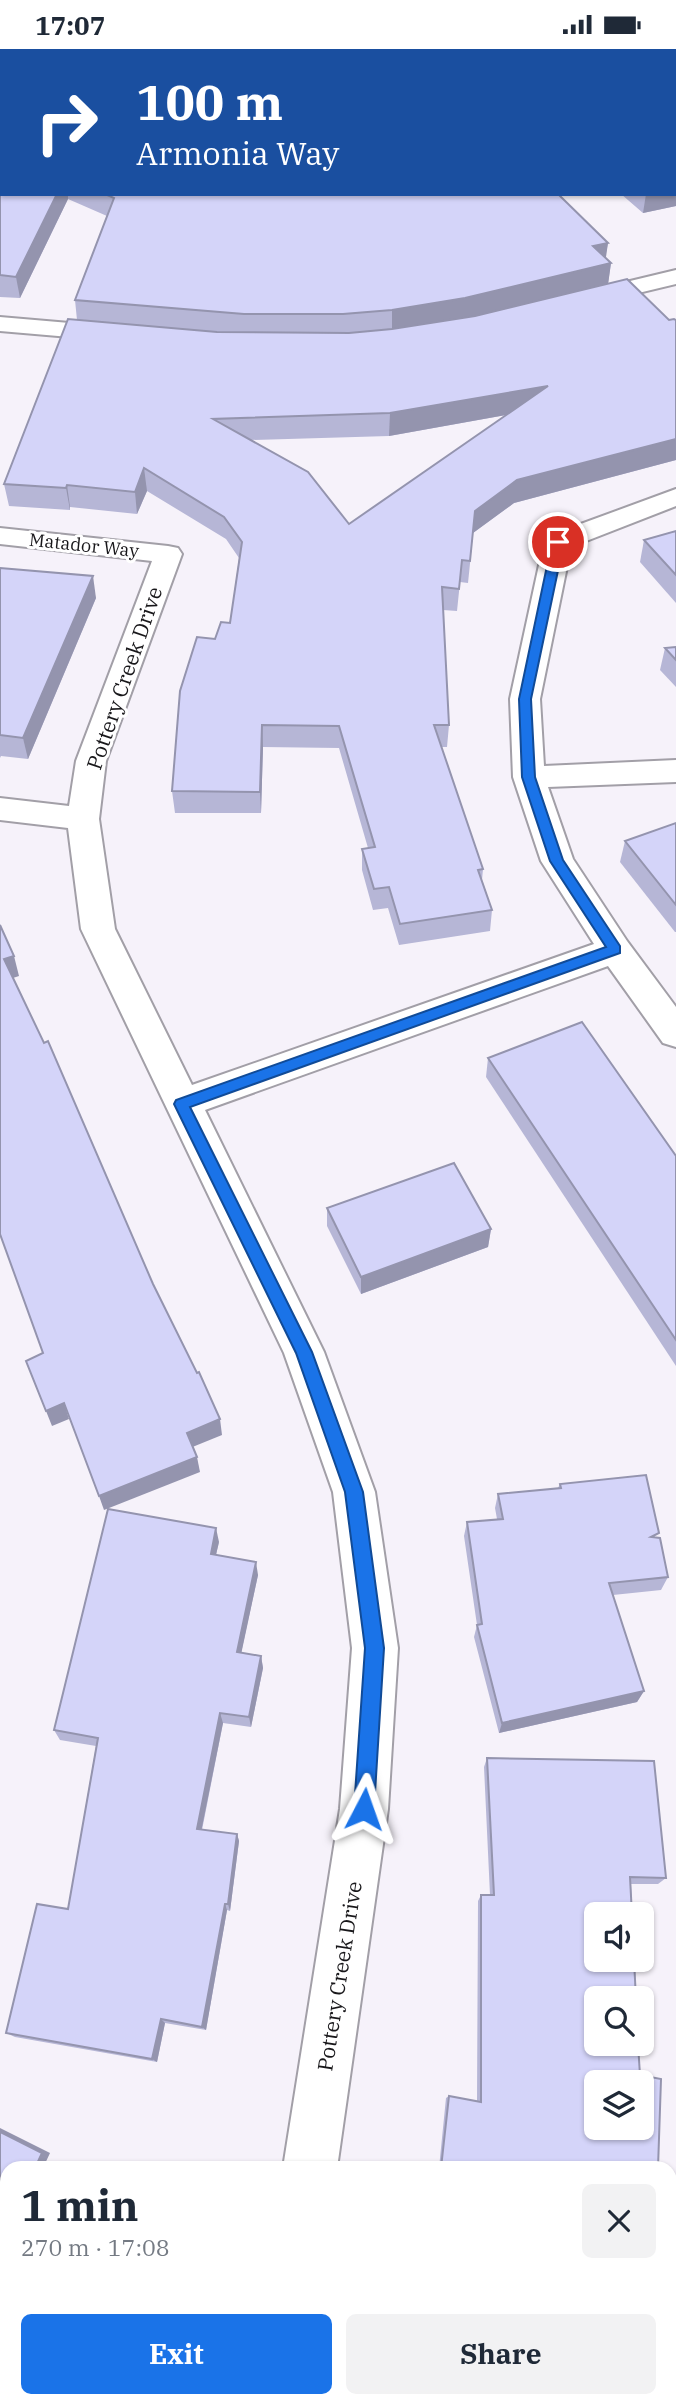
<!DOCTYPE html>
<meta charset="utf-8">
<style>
:root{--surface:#fff;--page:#f2f2f3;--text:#1f2937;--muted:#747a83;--accent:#1a73e8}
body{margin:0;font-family:"IBM Plex Serif",serif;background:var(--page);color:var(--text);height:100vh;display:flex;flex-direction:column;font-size:26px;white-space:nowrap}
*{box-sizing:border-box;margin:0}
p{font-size:23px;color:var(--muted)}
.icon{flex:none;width:38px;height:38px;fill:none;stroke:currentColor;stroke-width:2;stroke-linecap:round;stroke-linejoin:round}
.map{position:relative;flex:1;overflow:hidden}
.drawer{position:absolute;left:0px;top:2112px;width:677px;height:247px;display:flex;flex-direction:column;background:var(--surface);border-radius:21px 21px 0 0;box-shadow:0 2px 5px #0004}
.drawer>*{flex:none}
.banner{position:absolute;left:0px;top:0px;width:677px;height:147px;box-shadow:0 2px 5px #0004;background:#1a4fa0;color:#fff;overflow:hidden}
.buttons{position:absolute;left:584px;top:1853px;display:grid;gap:14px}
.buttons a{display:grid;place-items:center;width:70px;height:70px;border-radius:10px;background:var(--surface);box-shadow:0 2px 5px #0004;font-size:35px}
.pin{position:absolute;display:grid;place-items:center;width:60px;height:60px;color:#fff;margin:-30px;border:4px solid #fff;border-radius:50%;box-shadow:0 2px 7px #0007}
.me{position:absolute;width:77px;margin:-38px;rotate:4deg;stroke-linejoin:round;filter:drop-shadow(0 0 5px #0008)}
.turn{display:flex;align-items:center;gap:24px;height:147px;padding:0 21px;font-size:32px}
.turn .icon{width:91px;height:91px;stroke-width:2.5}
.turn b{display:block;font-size:49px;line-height:60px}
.round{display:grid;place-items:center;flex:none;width:74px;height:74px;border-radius:10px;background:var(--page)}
.overview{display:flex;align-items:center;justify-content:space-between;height:119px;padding:0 21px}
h1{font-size:42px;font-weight:700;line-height:52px}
.cta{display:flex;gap:14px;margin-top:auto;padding:14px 21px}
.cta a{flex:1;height:80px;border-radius:10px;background:var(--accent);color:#fff;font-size:28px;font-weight:700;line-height:80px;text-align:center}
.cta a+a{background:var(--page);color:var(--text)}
.status{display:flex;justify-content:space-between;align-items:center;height:49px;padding:0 35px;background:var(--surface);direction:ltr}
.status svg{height:19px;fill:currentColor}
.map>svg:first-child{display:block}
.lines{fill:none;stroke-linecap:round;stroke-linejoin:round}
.street-casing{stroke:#a29fa7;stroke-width:4}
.street{fill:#fff;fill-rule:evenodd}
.wall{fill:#b6b6d6;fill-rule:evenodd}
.shaded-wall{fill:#9494ae}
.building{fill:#d4d4f9;stroke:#9494ae;stroke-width:2;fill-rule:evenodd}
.route{fill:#1a73e8;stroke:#114b97;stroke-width:2}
.labels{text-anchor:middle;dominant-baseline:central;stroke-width:6;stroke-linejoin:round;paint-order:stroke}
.far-street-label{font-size:18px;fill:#18171a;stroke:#fff}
.street-label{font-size:21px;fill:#18171a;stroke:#fff}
</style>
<div class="status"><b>17:07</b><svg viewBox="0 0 49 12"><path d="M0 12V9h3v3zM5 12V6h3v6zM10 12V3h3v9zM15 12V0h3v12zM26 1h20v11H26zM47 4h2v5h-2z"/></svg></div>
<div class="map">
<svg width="676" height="2358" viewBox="0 0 676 2358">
<rect width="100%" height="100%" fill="#f6f2fa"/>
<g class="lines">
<defs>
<g id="street">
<path d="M272 0H292L271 2Z"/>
<rect x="566" y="0" width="20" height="2"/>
<path d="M676 221V235L584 257 576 255 572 250 576 245Z"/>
<path d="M0 268 116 278 125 280 128 285 125 290 116 292 0 282Z"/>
<path d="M676 440V457L571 498 540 650 544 717 676 711V733L548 738 573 810 627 892 676 958V998L663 994 608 917 205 1061 324 1303 375 1443 398 1599 388 1760 337 2119H283L340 1760 352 1599 333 1443 284 1304 81 880 68 779 0 771V749L69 757 76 712 152 512 0 495V479L168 497 178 499 182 505 106 712 99 770 115 880 192 1036 594 895 541 812 513 728 510 650 544 493 548 487Z"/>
<path d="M231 2352H289L287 2358H229Z"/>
</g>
</defs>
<!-- street casing -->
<use href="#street" class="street-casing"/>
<!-- street -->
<use href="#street" class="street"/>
</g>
<!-- wall -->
<g class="wall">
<path d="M632 0H676V157L643 164 621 145H676V2H634Z"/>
<path d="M0 98 2 145H558L608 194 605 209 611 214 608 234 669 271H676V411L514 454 473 484 468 534 460 533 457 562 443 561 449 676 447 698H441L483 820 482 831 492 861 490 882 399 896 388 859 373 861 362 821V800L368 799 339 699 263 698 261 764H175L172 742 215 590 230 574 239 509 226 490 147 442 137 465 70 458V461L9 457 4 435 77 271 75 251 107 167 68 150 20 249 0 248ZM506 366 349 475 250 391 389 387Z"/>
<path d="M676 482V554L640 513 644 491Z"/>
<path d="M0 519 96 549 28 710 1 707 0 709Z"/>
<path d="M676 598V638L660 621 665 599Z"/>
<path d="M676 774V883H675L620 813 625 792Z"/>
<path d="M488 1009 676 1107V1317L486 1028Z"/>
<path d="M327 1159 491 1180 488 1198 361 1245 327 1177Z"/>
<path d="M560 1435 656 1489 668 1528 661 1541 613 1546 644 1642 637 1653 499 1684 474 1588 477 1576 464 1487 467 1473 497 1470 495 1459 498 1445 558 1439Z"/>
<path d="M219 1493 216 1506 258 1526 241 1604 261 1607 263 1619 251 1678 223 1674 202 1781 237 1785 239 1792 230 1862 227 1861 206 1981 165 1974 157 2013 15 1988 6 1984 68 1860 96 1697 60 1691 54 1681Z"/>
<path d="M487 1709 666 1829 658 1835H631L640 2026 658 2119H439L446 2049 449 2047 477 2052 478 1852 481 1846H490L484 1718Z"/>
<path d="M477 2352H626L606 2358H476Z"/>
</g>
<!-- shaded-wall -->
<g class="shaded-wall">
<path d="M676 136V157L643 164 646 145H676Z"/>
<path d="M57 145H68V150L20 249 16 228Z"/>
<path d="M608 194 605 215 611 214 608 236 463 271 392 282V261L593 197Z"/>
<path d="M548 337 545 359 389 387 390 364Z"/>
<path d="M676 390V411L514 454 473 484 468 534 475 462 517 431Z"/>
<path d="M144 419 147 442 137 465 135 443Z"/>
<path d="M67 436 70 458V461L66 439Z"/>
<path d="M93 527 96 549 28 710 23 689Z"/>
<path d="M262 676 263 698 261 764 260 743Z"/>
<path d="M14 907 19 927 10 930 4 910Z"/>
<path d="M491 1180 488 1198 361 1245V1228Z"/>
<path d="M64 1354 69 1370 52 1377 46 1362Z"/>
<path d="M220 1370 222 1386 190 1399 187 1384Z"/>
<path d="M197 1408 200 1423 104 1461 99 1447Z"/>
<path d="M216 1479 219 1493 213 1518 211 1505Z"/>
<path d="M256 1513 258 1526 239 1615 237 1603Z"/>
<path d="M261 1607 263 1619 251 1678 249 1668Z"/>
<path d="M644 1642 637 1653 499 1684 502 1674Z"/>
<path d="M220 1664 223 1674 200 1788 197 1780Z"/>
<path d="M237 1785 239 1792 230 1862 228 1855Z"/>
<path d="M225 1855 227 1861 206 1981 202 1978Z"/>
<path d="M161 1970 165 1974 157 2013 152 2010Z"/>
<path d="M0 2079 50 2104 43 2119H35L0 2083Z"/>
<path d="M61 2352H65L62 2358H58Z"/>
</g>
<!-- building -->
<g class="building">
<rect x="13" y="0" width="212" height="2"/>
<path d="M329 0H524L525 2H328Z"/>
<path d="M2 94V145H57L16 228 0 226V98H1Z"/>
<path d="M105 145H558L608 194 593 197 611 214 465 249 392 261 343 265H244L75 251 114 149Z"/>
<path d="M627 230 669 271 674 270 676 271V390L517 431 475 462 470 512 462 511 459 540 442 538 449 676H434L483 820 478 821 492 861 400 875 389 838 374 840 362 800 375 798 339 677 262 676 260 743 172 742 180 642 197 588 215 590 221 573 230 574 242 493 224 468 144 419 135 443 67 436 66 439 4 435 68 270 217 283 349 284 392 280 475 267ZM548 337 349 475 308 423 213 370 390 364Z"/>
<path d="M676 482V526L644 491Z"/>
<path d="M0 519 93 527 23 689 0 686Z"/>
<path d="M676 598V611L665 599Z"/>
<path d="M676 774V856L625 792Z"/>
<path d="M0 876 14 907 4 910 44 994 48 992 153 1235 197 1324 199 1323 220 1370 187 1384 197 1408 99 1447 64 1354 46 1362 26 1312 43 1304 0 1185Z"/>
<path d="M582 973 676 1107V1291L488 1009Z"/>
<path d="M454 1114 491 1180 361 1228 327 1159Z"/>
<path d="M646 1426 659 1484 651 1488 660 1489 668 1528 609 1534 644 1642 502 1674 477 1576 482 1575 467 1473 503 1470 498 1445 561 1439 560 1435Z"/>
<path d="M108 1460 216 1479 211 1505 256 1513 237 1603 261 1607 249 1668 220 1664 197 1780 237 1785 228 1855H225L202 1978 161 1970 152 2010 6 1984 37 1855 68 1860 98 1689 54 1681Z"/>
<path d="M487 1709 654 1712 666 1829 630 1828 632 1866H597V1911H634L636 1950H597V1995H638L640 2026 661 2030 658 2119H629L623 2118V2119H441L449 2047 481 2053V1846H494ZM597 2034H642V2079H597Z"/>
<path d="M0 2083 42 2104 35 2119H7V2346L0 2341Z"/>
<path d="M15 2352H61L58 2358H24Z"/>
<rect x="481" y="2352" width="145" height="6"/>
</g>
<!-- route -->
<path class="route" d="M558 489 564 493 531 650 535 728 563 811 620 897V904L190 1058 312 1303 363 1443 384 1599 374 1760 371 1767 364 1770 357 1767 354 1760 365 1599 345 1443 296 1304 174 1055 176 1051 606 898 550 812 522 728 519 650 552 493Z"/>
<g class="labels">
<!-- far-street labels -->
<g class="far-street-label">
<text transform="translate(84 496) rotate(6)">Matador Way</text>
</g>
<!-- street labels -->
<g class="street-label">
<text transform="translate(124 629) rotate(-71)">Pottery Creek Drive</text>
<text transform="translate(339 1927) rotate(-81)">Pottery Creek Drive</text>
</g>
</g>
</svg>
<div class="buttons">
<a><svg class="icon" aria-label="sound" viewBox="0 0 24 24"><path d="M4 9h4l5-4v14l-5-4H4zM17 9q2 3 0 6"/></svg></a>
<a><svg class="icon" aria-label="search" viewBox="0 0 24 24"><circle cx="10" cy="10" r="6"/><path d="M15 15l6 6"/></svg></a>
<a><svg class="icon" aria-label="layers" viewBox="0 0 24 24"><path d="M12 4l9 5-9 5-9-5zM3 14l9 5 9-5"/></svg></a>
</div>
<div class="pin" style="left:558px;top:493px;background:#d93025"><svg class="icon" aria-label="arrive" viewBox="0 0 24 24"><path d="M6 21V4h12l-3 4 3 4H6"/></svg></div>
<svg class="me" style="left:364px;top:1760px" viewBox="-20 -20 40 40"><path d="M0-17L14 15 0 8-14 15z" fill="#1a73e8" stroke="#fff" stroke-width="4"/></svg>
<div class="banner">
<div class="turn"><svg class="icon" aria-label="right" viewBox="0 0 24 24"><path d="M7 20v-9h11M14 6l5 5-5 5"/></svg><div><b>100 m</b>Armonia Way</div></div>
</div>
<section class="drawer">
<div class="overview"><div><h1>1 min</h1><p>270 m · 17:08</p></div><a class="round"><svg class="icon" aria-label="close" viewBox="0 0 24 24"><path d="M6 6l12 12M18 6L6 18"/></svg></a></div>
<div class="cta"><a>Exit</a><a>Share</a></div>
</section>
</div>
